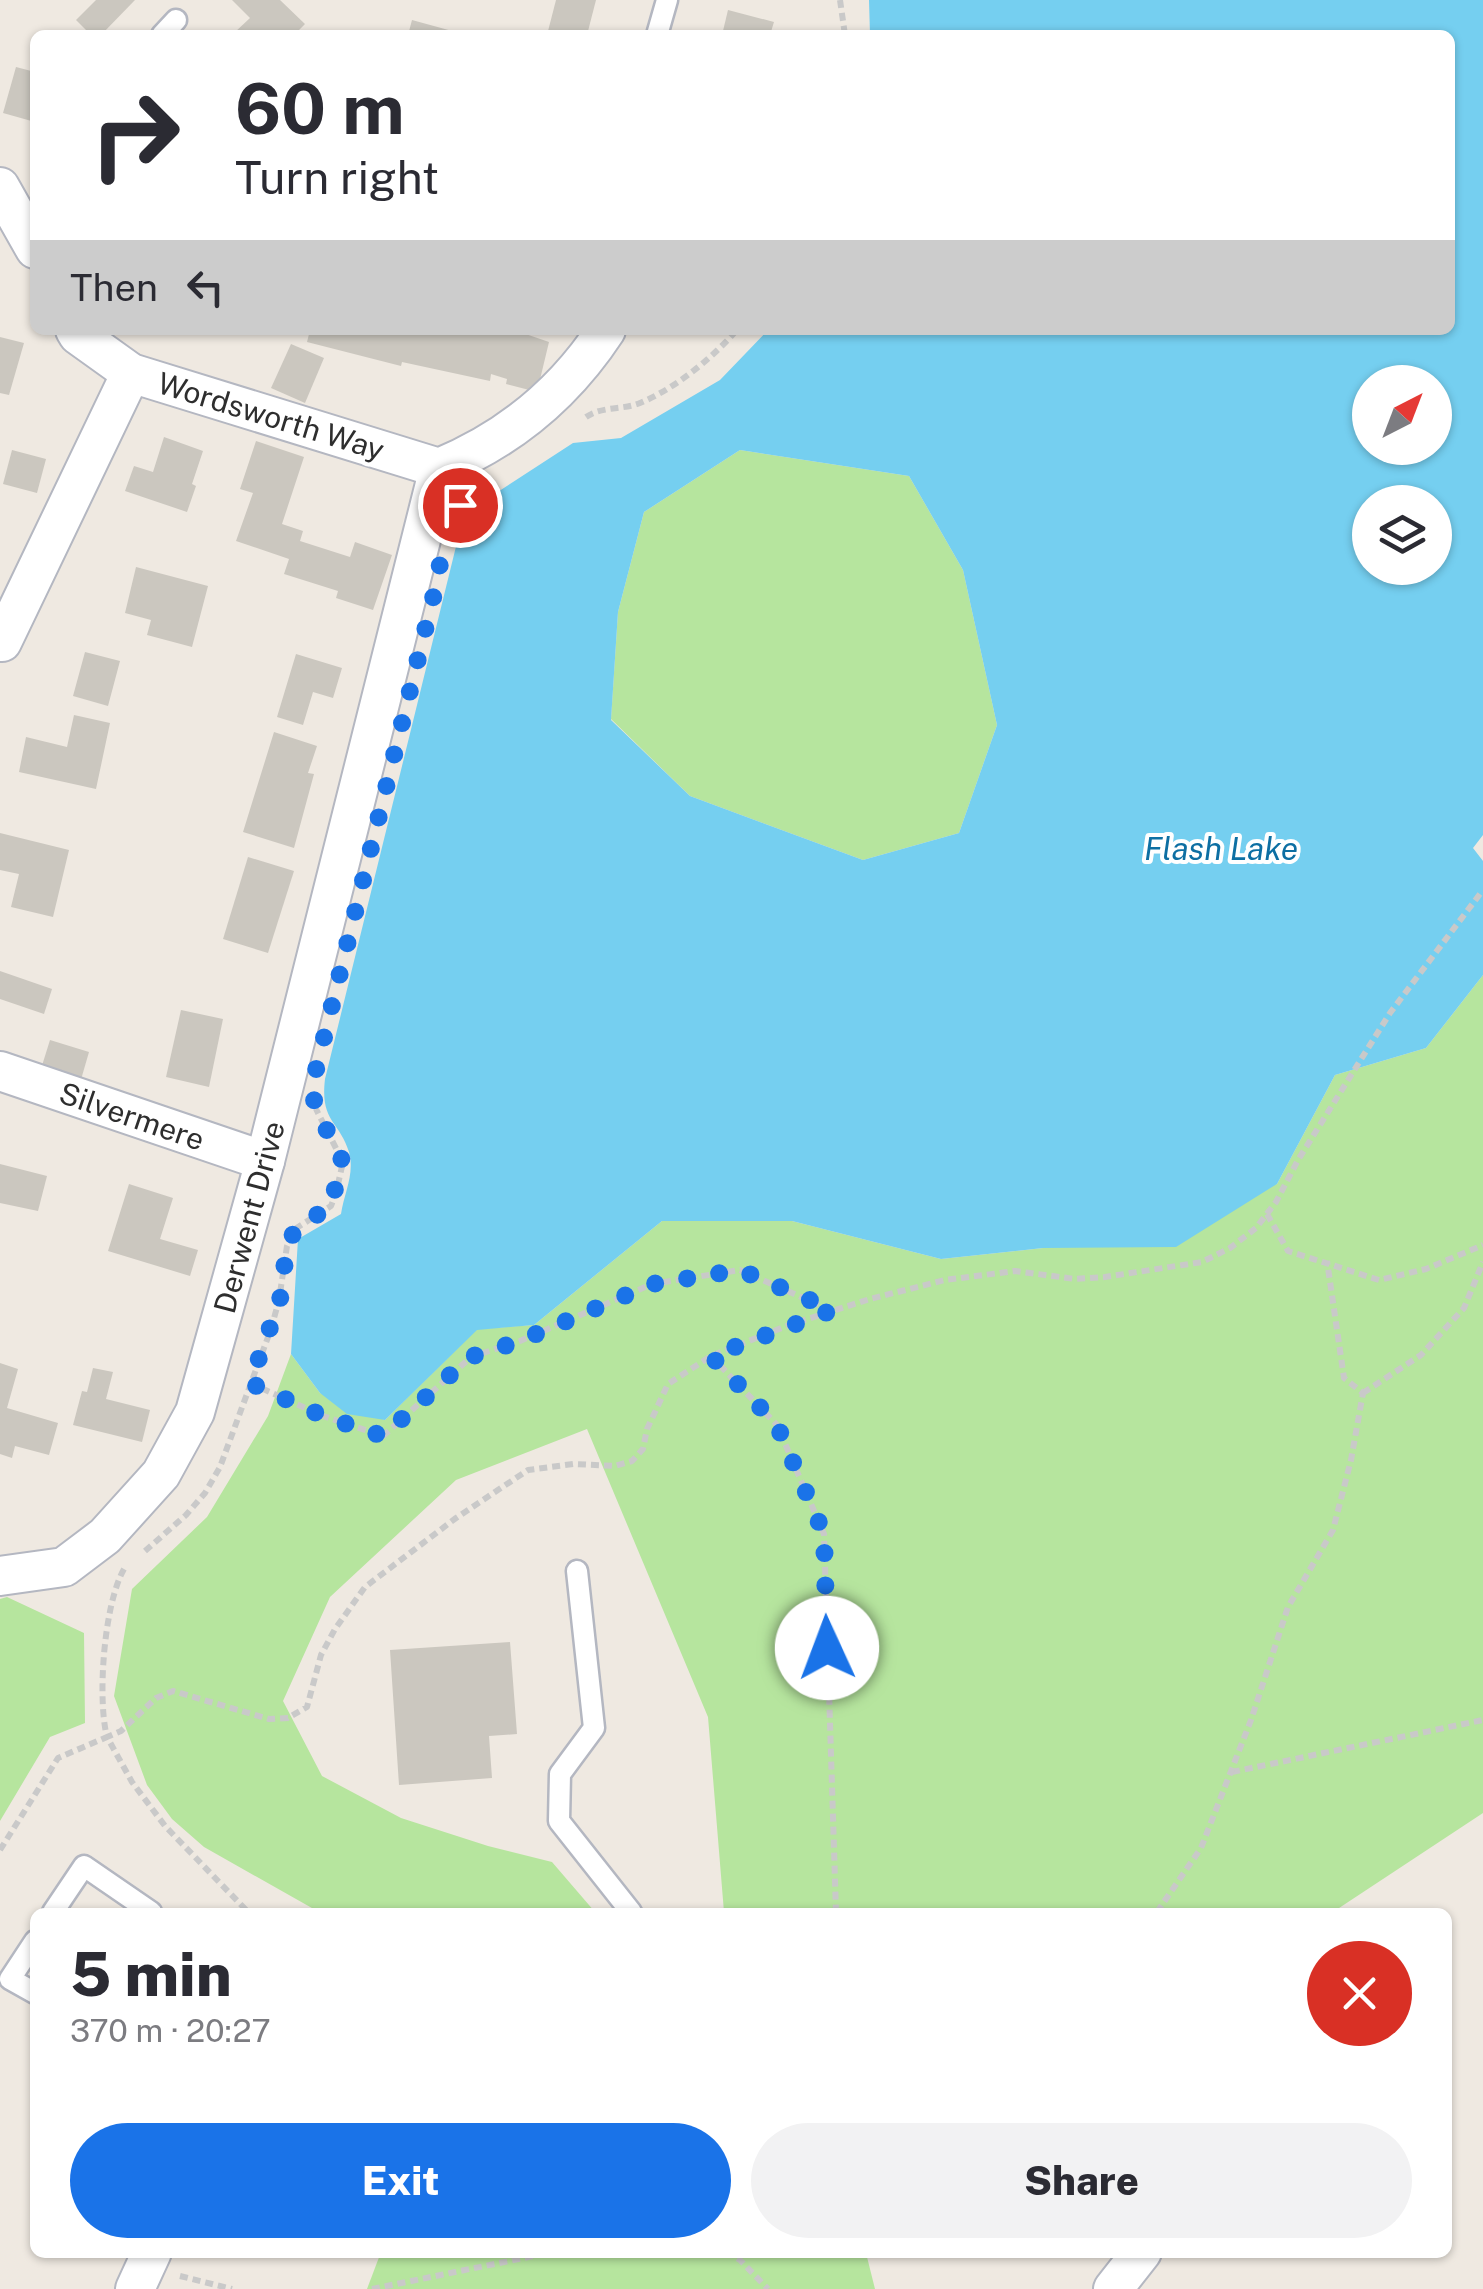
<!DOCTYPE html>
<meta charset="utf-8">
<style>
:root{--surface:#fff;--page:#f2f2f3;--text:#2b2b33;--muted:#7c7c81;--accent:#1a73e8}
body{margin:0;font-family:"Public Sans",sans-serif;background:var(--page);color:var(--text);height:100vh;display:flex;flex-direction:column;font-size:38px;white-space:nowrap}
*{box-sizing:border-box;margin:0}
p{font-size:32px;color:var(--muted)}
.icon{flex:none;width:55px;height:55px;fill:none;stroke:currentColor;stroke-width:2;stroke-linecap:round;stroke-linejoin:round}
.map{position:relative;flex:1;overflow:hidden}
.panel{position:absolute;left:30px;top:1908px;width:1422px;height:350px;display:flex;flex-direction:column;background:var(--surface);border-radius:15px;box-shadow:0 2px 8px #0004}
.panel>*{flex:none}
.hud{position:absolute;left:30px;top:30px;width:1425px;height:305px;border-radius:15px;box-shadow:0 2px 8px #0004;background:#fff;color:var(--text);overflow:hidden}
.needle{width:65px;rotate:42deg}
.buttons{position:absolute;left:1352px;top:365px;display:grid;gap:20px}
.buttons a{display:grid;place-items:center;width:100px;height:100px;border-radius:50%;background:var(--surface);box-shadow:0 2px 8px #0004;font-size:50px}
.pin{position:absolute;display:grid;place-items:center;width:85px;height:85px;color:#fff;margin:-42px;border:5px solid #fff;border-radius:50%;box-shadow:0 2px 10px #0007}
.me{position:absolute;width:110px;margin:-55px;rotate:358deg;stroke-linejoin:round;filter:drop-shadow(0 0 8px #0008)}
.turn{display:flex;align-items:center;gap:35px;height:210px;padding:0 40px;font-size:45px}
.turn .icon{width:130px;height:130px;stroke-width:2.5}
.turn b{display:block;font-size:70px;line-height:85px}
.then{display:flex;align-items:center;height:95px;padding:0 40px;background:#0003;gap:20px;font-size:38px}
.round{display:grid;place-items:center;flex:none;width:105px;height:105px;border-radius:52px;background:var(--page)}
.overview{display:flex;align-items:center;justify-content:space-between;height:170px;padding:0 40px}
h1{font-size:60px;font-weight:800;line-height:75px}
.primary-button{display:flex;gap:20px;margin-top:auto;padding:20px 40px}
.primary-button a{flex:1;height:115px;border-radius:60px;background:var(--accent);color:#fff;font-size:40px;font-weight:800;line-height:115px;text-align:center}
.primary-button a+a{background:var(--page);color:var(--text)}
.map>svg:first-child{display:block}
.green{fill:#b6e59e}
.water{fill:#75cff0;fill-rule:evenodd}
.building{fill:#cbc7bf}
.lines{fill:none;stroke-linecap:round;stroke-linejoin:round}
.lane-casing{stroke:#b4b7c1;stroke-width:25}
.street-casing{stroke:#b4b7c1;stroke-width:42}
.path{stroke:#c9c9c9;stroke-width:6;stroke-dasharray:8 5;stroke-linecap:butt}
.lane{stroke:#fff;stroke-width:20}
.street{stroke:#fff;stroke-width:38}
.route{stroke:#1a73e8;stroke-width:18;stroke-dasharray:0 32.4}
.labels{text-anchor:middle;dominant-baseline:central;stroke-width:8;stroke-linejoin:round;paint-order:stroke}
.street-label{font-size:30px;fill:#2e2e2e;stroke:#fff}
.water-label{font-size:32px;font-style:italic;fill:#0d6fa3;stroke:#fff}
</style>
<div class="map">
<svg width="1483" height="2289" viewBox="0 0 1483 2289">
<rect width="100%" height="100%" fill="#efe9e1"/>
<!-- green -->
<g class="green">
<path d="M740 450 909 476 963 570 997 725 959 833 863 860 690 796 611 719 618 612 644 512Z"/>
<path d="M1483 975V1813L1333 1912H724L708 1717 587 1429 456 1480 330 1597 283 1701 322 1776 401 1818 488 1846 552 1862 595 1912H319L204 1847 172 1819 147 1785 114 1696 132 1589 207 1517 268 1416 291 1354 320 1393 385 1420 477 1329 534 1325 662 1221H792L941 1259 1043 1248 1277 1184 1335 1075 1426 1048Z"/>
<path d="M7 1597 84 1633 85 1723 50 1737 0 1821V1599Z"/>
<path d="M381 2252 866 2253 875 2289H367Z"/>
</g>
<!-- water -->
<path class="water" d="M869 0H1483V835L1473 848 1483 861V975L1426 1048 1335 1075 1277 1184 1176 1247 1043 1248 941 1259 792 1221H662L534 1325 477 1330 385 1420 347 1414 320 1393 291 1354 298 1239 341 1214C344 1193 355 1174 349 1152 339 1120 320 1122 325 1079L464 514 573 443 621 438 720 380 768 330H1450V35H870ZM1370 382H1435V448H1370ZM740 450 909 476 963 570 997 725 959 833 863 860 690 796 611 720 618 612 644 512ZM1370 502H1435V568H1370Z"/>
<!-- building -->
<g class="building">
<path d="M96 0H135L101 35H91L76 20Z"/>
<path d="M232 0H280L305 24 294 35H236L234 33 250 18Z"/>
<path d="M556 0H596L587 35H547Z"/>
<path d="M728 10 774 22 770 35H722Z"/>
<path d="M412 20 463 34V35H408Z"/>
<path d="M16 67 35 72V122L3 113Z"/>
<path d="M310 330H488L502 333V330H514L549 342 537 392 506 384 507 379 491 374 490 381 402 362 401 366 307 342Z"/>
<path d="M0 337 24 343 9 395 0 393Z"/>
<path d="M291 344 324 358 305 403 271 388Z"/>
<path d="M164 437 203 451 192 484 196 486 187 512 125 491 134 466 153 472Z"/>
<path d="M256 441 304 457 282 524 303 531 300 541 350 557 355 542 392 555 373 610 336 598 338 591 284 574 289 559 236 541 253 493 240 489Z"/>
<path d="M12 450 46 459 37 493 3 484Z"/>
<path d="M136 567 208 586 192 647 147 635 151 620 125 613Z"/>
<path d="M85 652 120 661 108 706 73 696Z"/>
<path d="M296 654 342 668 333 698 313 692 303 725 277 717Z"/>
<path d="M74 715 110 723 96 789 19 772 26 737 67 747Z"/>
<path d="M274 732 317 746 308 773 314 774 294 848 243 832Z"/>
<path d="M0 833 69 850 53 917 11 907 19 874 0 870Z"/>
<path d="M248 857 294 871 268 953 223 939Z"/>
<path d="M0 971 52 989 44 1014 0 999Z"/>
<path d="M181 1010 223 1019 209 1087 166 1077Z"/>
<path d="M50 1040 89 1052 80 1083 40 1072Z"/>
<path d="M0 1164 47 1176 38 1211 0 1203Z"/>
<path d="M129 1184 173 1198 160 1239 198 1250 190 1276 108 1251Z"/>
<path d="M0 1363 18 1369 7 1408 58 1423 49 1455 15 1446 12 1458 0 1454Z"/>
<path d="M93 1368 113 1372 106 1399 150 1410 142 1442 73 1425 82 1391 87 1392Z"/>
<path d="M510 1642 517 1734 489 1736 492 1778 399 1785 390 1650Z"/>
</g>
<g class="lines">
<defs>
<g id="lane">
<path d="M162 35 176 20"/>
<path d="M657 35 667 0"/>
<path d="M577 1571 594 1728 560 1774 559 1821 631 1912"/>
<path d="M53 1912 84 1866 151 1912"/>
<path d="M35 1941 10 1979 35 1993"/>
</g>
<g id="street">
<path d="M0 187 35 249"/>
<path d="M75 330 78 335 131 373 439 468C510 439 564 394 606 330"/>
<path d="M2 642 131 373"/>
<path d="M0 1071 265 1161"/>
<path d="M0 1576 64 1567 105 1536 161 1474 195 1412 265 1161 439 468"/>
<path d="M135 2289 152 2252"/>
<path d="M1113 2289 1142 2252"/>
</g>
</defs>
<!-- lane casing -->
<use href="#lane" class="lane-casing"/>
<!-- street casing -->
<use href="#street" class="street-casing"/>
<!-- path -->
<g class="path">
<path d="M840 0 845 35"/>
<path d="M586 417C602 406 623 410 640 403 676 388 711 359 737 330"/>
<path d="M1267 1214 1288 1251 1379 1280 1426 1269 1483 1245"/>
<path d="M711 1356 777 1425 824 1534 836 1912"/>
<path d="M250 1383 323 1416 383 1436 471 1357 520 1341 652 1284 740 1270 833 1311"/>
<path d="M1363 1393 1421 1355 1464 1308 1483 1262"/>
<path d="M145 1551 186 1515 205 1493 220 1467 271 1329 279 1300 287 1246 295 1229 331 1206 336 1193 343 1162 316 1109"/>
<path d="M124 1569C104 1604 97 1698 107 1737L121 1731 156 1698 173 1691 269 1719 288 1718 307 1707 321 1655 335 1629 365 1587 456 1518 528 1470 573 1464 615 1466 632 1461 643 1449 647 1429 668 1384 711 1356 789 1325 870 1299 945 1280 1015 1271 1075 1279 1105 1277 1202 1262 1230 1248 1256 1228 1276 1202 1298 1160 1390 1013 1483 890"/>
<path d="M1232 1772 1483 1720"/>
<path d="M0 1850 58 1758 107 1737 132 1782 165 1826 248 1912"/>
<path d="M1157 1912 1201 1848 1251 1720 1288 1607 1333 1530 1351 1460 1363 1393 1344 1378 1327 1261"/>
<path d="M726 2252 740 2260 768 2289"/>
<path d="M180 2276 232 2289"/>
<path d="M372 2289 553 2252"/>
</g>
<!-- lane -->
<use href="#lane" class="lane"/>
<!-- street -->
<use href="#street" class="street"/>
</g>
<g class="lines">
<!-- route -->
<path class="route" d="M460 505 448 524 434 594 311 1090 318 1113 343 1162 330 1206 295 1230 287 1246 280 1300 250 1383 323 1416 383 1436 470 1357 520 1341 652 1284 740 1270 833 1310 711 1356 777 1425 824 1534 827 1648"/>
</g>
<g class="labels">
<!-- street labels -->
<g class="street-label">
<text transform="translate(271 416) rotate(17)">Wordsworth Way</text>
<text transform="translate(132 1116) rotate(19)">Silvermere</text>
<text transform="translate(249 1217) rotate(-75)">Derwent Drive</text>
</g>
<!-- water labels -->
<g class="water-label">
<text x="1221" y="848">Flash Lake</text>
</g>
</g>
</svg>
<div class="buttons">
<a><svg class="needle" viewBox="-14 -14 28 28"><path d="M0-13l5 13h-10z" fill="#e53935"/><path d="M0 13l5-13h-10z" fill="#7c7c81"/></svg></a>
<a><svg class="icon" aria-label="layers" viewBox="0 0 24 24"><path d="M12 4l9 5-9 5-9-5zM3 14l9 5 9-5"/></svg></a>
</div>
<div class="pin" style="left:460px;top:505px;background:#d93025"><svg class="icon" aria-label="arrive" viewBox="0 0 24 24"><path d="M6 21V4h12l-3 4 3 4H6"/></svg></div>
<svg class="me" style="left:827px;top:1648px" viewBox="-20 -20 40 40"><circle r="19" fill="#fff"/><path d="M0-13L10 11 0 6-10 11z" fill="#1a73e8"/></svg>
<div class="hud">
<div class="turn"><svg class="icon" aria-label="right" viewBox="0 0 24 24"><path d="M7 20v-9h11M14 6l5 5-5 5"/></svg><div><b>60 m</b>Turn right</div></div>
<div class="then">Then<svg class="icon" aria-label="left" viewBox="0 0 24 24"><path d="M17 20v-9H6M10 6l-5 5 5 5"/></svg></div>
</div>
<section class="panel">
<div class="overview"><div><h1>5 min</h1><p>370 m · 20:27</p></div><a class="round" style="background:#d93025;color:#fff"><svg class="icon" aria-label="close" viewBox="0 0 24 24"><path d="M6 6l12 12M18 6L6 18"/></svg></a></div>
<div class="primary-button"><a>Exit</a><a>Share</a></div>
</section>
</div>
